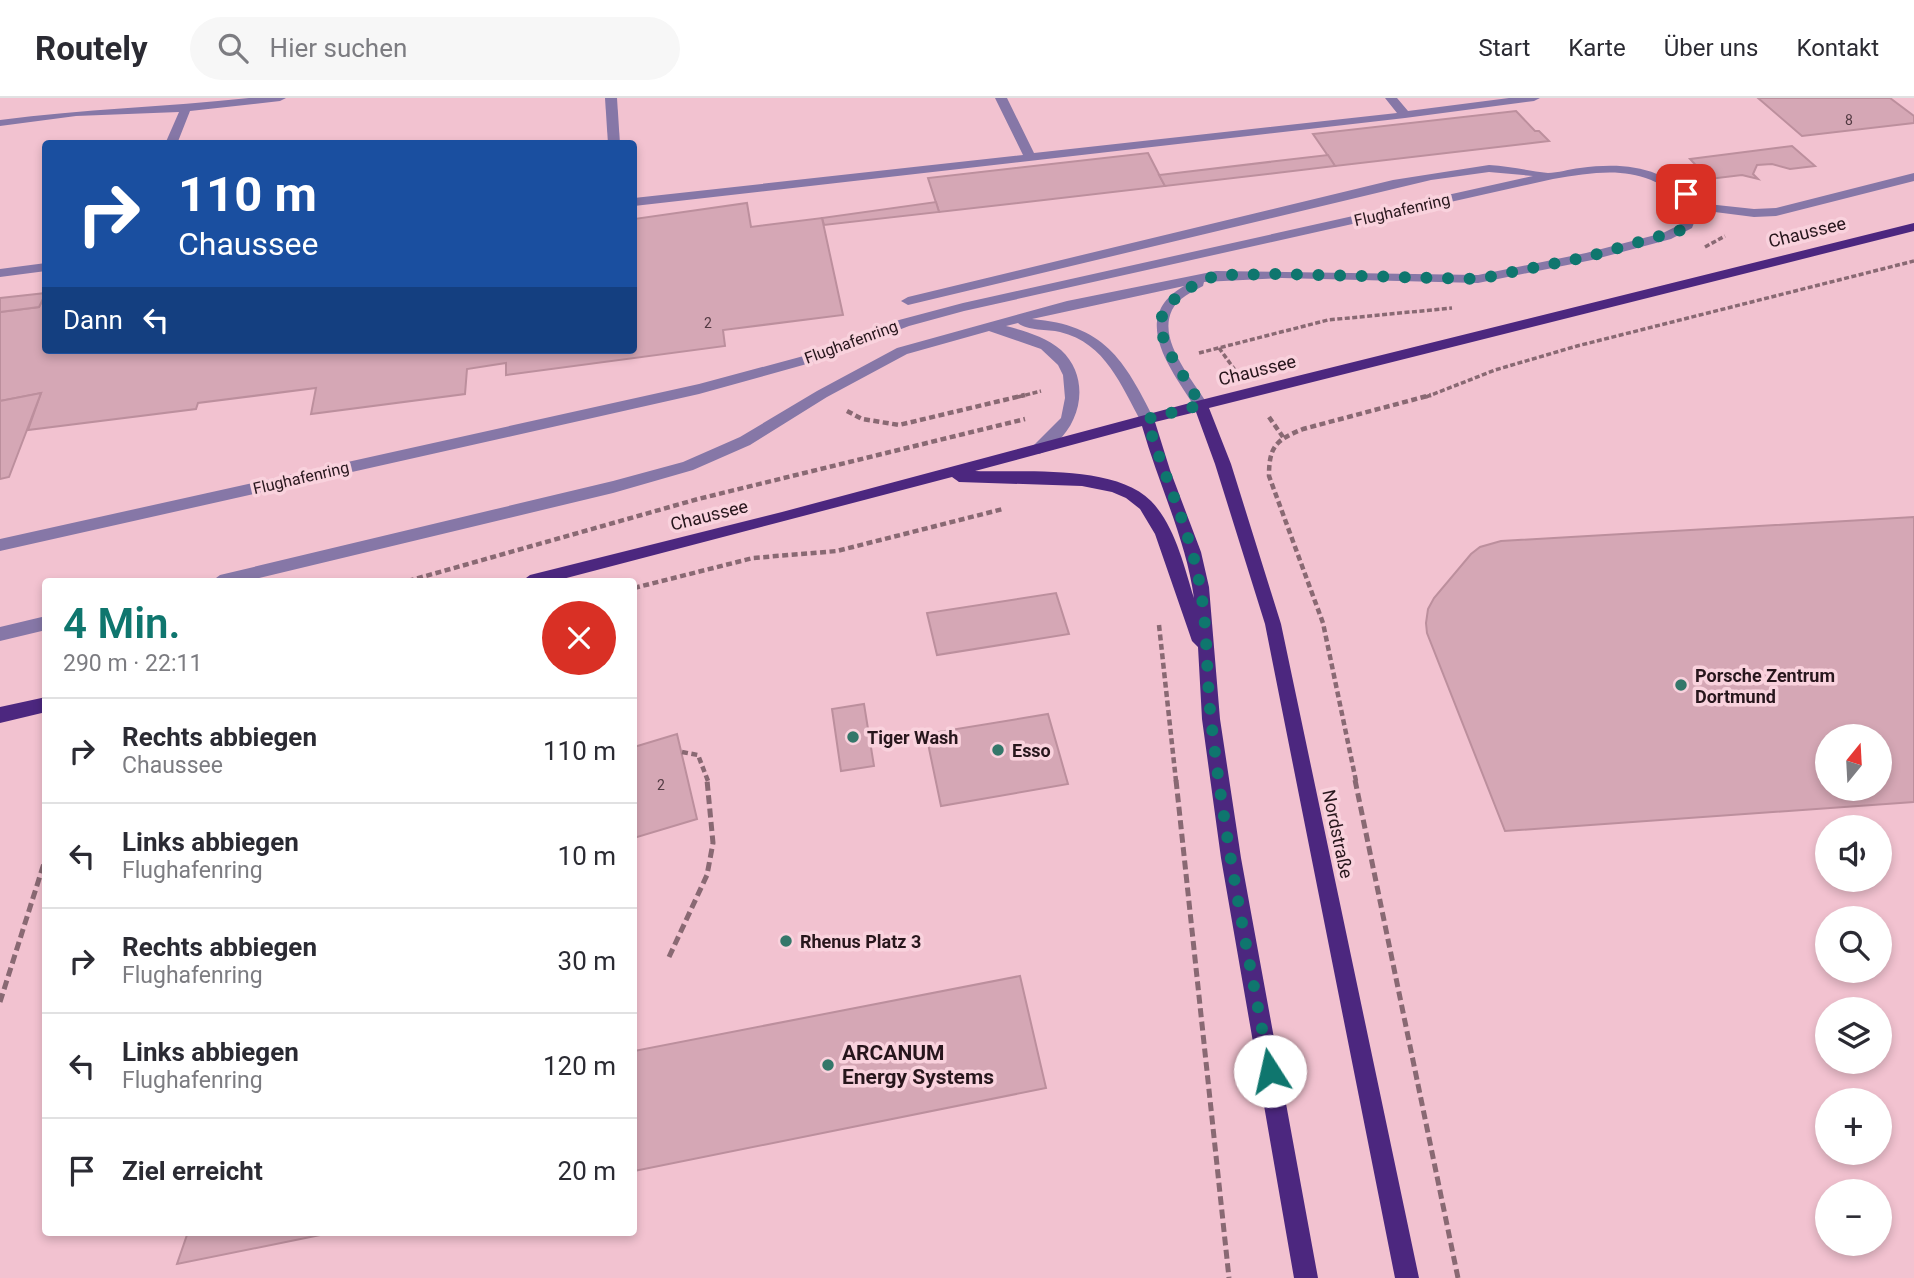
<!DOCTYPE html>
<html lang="de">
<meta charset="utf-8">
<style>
:root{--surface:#fff;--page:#f7f7f7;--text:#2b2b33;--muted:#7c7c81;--line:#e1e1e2;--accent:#0f766e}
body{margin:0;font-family:Roboto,sans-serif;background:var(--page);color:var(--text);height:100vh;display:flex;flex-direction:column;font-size:26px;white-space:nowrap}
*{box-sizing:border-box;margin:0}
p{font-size:23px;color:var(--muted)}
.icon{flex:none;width:38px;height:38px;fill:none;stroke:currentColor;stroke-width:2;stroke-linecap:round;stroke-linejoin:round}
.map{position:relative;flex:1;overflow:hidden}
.sheet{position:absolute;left:42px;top:480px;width:595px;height:658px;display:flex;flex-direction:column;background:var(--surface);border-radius:7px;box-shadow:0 4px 10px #0003}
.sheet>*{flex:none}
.hud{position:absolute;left:42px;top:42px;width:595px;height:214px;border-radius:7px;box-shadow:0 4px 10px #0003;background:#1a4fa0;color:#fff;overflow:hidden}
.needle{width:46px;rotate:18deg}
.buttons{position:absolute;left:1815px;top:626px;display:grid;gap:14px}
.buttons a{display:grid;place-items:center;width:77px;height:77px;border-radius:50%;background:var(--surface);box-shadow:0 4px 10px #0003;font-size:35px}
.pin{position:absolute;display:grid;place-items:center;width:60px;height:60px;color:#fff;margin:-30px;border-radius:14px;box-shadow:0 4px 10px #0006}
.me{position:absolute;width:77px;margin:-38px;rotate:350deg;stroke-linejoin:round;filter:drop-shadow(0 0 5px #0008)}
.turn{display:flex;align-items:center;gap:24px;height:147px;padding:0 21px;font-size:32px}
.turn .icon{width:91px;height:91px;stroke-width:2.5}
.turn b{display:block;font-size:49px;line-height:60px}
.then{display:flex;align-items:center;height:66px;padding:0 21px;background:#0003;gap:14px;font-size:26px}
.round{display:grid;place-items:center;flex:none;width:74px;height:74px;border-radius:37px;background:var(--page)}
.summary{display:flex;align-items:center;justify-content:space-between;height:119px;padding:0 21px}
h1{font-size:42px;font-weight:600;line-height:52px;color:var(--accent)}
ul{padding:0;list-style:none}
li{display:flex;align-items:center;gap:21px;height:105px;padding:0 21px;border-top:2px solid var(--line)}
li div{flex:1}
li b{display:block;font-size:26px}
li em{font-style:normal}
header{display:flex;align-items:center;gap:42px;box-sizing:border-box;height:98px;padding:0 35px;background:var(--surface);border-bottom:2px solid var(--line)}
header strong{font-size:33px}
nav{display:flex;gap:38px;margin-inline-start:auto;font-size:24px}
.search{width:490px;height:63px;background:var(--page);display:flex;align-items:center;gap:18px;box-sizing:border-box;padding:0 24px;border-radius:38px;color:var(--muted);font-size:26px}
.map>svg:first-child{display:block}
.building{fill:#d5a7b5;stroke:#bc8f9d;stroke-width:2;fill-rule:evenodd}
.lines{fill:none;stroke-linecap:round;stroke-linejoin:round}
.path-far2{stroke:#896973;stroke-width:3.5;stroke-dasharray:5 2.5;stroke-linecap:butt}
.path-far1{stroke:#896973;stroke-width:4.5;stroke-dasharray:6 3.5;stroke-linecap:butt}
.path{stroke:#896973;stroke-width:5;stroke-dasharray:9 4.5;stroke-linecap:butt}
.minor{fill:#8677a7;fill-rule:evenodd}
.major{fill:#4c277f;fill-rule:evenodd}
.route{stroke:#0f766e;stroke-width:12;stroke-dasharray:0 21.6}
.poi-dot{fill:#34776a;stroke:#f9d2dd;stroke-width:2.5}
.labels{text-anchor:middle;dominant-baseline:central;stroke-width:7;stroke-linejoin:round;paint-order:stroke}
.number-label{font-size:14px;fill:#523a42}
.far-street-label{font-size:16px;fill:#27161c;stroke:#f9d2dd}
.street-label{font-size:18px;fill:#27161c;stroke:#f9d2dd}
.poi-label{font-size:18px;font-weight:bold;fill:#27161c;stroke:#f9d2dd;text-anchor:start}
.near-poi-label{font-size:21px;font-weight:bold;fill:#27161c;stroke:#f9d2dd;text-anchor:start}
</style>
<header>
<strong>Routely</strong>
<div class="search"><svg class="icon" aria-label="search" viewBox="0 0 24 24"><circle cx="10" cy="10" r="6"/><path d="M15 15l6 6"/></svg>Hier suchen</div>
<nav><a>Start</a><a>Karte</a><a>Über uns</a><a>Kontakt</a></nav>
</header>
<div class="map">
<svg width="1914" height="1180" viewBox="0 0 1914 1180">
<rect width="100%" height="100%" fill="#f2c2d0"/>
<!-- building -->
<g class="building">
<path d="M1758 0H1890L1914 18V25L1802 38Z"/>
<path d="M1516 13 1535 33H1539L1549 43 1335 68 1313 36Z"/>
<path d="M1792 48 1815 68 1790 71 1772 66 1757 67 1753 76 1758 81 1742 77 1709 81 1690 61Z"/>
<path d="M1148 55 1165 88 939 114 928 80Z"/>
<path d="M1328 57 1335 68 1165 88 1159 77Z"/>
<path d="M936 104 939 114 824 127 822 120Z"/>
<path d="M747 105 751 129 822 120 843 217 723 232 725 248 506 277V265L467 271 465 296 311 316 316 290 198 305 196 311 28 332 41 295 0 303V214L39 209 46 195V252H634V121Z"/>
<path d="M46 195 39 209 0 214V200Z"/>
<path d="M41 295 9 379 0 381V303Z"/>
<path d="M1914 419V704L1505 733 1427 535 1426 525 1428 511 1434 500 1471 456 1480 449 1501 443ZM1827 639H1880V691H1827Z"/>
<path d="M1056 495 1069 536 937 557 927 515Z"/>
<path d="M864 606 874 668 841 673 832 611Z"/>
<path d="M1048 616 1068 686 941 708 926 636Z"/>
<path d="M677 636 697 721 634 740V649Z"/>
<path d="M1020 878 1046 990 634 1073V953Z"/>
<path d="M188 1134H335L177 1166Z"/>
</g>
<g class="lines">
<!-- path-far2 -->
<g class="path-far2">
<path d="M1705 149 1725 138"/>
<path d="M1219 250 1235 272"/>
<path d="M1199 255 1328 222 1452 210"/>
<path d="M1018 299 1041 293"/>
<path d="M1426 299 1495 272 1577 248 1914 163"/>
</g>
<!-- path-far1 -->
<g class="path-far1">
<path d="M847 313 862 321 899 327 1025 297"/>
<path d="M1269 319 1283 339"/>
<path d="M408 483 698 401 1025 321"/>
<path d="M634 490 753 460 837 453 1003 411"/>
<path d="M1159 527 1176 683"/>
<path d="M682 654 698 657 708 683"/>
<path d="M1356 683 1323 525 1269 378C1269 348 1276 342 1303 331L1431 297"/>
</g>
<!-- path -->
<g class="path">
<path d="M1176 682 1229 1180"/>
<path d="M1355 682 1458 1180"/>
<path d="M669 859 707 777 713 745 707 682"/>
<path d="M0 904 46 759"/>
</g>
<!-- minor -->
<g class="minor">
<path d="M249 0H286L280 3 190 13 177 46H165L179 14 76 18 0 28V22C83 11 166 9 249 0Z"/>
<path d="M605 0H617L620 46H608Z"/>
<path d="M995 0H1007L1034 55 1397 15 1385 0H1397L1408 13 1509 0H1540L1534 3 1405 20 634 108V100L1023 57Z"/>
<path d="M1489 67C1510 68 1528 73 1548 75 1558 75 1569 71 1580 70 1627 64 1664 69 1698 105L1754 111 1776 110 1914 75V83L1776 118 1754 119 1699 112 1692 130 1671 141 1592 162 1478 185 1282 180 1204 184 1203 188C1192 194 1178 200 1172 212 1157 243 1193 282 1208 307L1201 312 1196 311C1172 272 1128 220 1184 188L1032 221C1104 227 1124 261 1154 321L1147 326 1142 325C1121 288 1106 245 1060 234 1048 231 1027 233 1018 225L1006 228C1025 233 1046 239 1061 252 1089 278 1083 320 1057 344 1051 349 1046 354 1039 356L1032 351 1034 347 1061 320 1065 300 1063 277 1058 267 1041 251 989 233 907 256 827 299 750 347 693 372 613 395 247 483H212L220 477 613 383 683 364 740 339 817 293 897 250 1067 203 1216 173 1478 177 1586 155 1663 135 1683 125 1688 109C1649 66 1606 72 1553 81L964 213 909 228 821 262 699 296 0 453V441L699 286 811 256 899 222 963 205 1533 78 1489 74 1431 82 908 207 901 203 908 199 1393 82Z"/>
<path d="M46 165V173L0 179V171Z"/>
<path d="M46 518V532L0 543V529Z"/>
</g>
<!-- major -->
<g class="major">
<path d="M1914 125V133L1209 310 1231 366 1281 526 1419 1180H1395L1265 526 1215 366 1196 314 1155 324 1170 372 1201 454 1209 489 1220 621 1241 760 1318 1180H1294L1221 760 1202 621 1198 549 1192 543 1155 436 1140 411 1126 400 1112 394 1082 388 959 384 952 379 555 483H522L530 477 782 414 1201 302ZM1142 328C1158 385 1186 441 1194 500 1184 468 1175 428 1151 403 1114 366 1024 375 975 373Z"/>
<path d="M46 599V614L0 625V609Z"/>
</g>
</g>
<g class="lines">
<!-- route -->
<path class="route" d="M1270 973C1248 856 1224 739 1211 621 1206 577 1208 532 1200 488 1190 431 1163 377 1147 321L1201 307 1173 261 1163 239 1160 224 1164 213 1181 194 1216 177 1282 176 1478 181 1587 159 1681 132C1696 121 1695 110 1686 96"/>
</g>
<!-- markers -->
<g class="poi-dot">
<circle cx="1681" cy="587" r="7"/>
<circle cx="853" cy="639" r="7"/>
<circle cx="998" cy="652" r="7"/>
<circle cx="786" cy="843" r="7"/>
<circle cx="828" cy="967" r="7"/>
</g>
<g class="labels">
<!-- number labels -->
<g class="number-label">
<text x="1849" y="22">8</text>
<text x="708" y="225">2</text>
<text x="661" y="687">2</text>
</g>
<!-- far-street labels -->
<g class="far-street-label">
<text transform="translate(1402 112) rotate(-13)">Flughafenring</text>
<text transform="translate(851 244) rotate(-20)">Flughafenring</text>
<text transform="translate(301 380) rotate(-13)">Flughafenring</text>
</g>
<!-- street labels -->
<g class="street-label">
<text transform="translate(1807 134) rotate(-14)">Chaussee</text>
<text transform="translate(1257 272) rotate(-14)">Chaussee</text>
<text transform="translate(709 417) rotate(-14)">Chaussee</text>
<text transform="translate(1338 736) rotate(78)">Nordstraße</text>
</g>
<!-- poi labels -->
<g class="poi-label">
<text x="1695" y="577">Porsche Zentrum<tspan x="1695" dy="21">Dortmund</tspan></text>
<text x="867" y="639">Tiger Wash</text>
<text x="1012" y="652">Esso</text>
<text x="800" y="843">Rhenus Platz 3</text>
</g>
<!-- near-poi labels -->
<g class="near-poi-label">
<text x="842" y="955">ARCANUM<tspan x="842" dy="24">Energy Systems</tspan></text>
</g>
</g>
</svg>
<div class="buttons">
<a><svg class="needle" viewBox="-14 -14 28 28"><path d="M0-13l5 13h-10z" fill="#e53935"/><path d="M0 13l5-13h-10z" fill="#7c7c81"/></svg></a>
<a><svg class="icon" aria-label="sound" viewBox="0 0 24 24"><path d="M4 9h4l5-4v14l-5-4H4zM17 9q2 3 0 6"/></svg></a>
<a><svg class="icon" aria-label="search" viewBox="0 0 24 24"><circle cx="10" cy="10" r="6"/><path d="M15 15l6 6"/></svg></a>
<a><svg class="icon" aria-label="layers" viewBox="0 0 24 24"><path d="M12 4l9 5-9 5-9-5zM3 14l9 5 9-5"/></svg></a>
<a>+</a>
<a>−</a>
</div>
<div class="pin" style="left:1686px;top:96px;background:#d93025"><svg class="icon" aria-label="arrive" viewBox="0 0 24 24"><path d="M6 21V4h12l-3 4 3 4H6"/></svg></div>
<svg class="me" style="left:1270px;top:973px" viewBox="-20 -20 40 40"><circle r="19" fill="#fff"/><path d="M0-13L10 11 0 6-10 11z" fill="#0f766e"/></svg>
<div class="hud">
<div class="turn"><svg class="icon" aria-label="right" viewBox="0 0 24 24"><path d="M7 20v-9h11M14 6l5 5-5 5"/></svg><div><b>110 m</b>Chaussee</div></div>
<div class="then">Dann<svg class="icon" aria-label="left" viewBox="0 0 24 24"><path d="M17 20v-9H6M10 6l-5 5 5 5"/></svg></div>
</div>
<section class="sheet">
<div class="summary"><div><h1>4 Min.</h1><p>290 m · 22:11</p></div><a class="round" style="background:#d93025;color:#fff"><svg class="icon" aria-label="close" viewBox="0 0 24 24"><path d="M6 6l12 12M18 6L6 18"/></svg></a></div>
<ul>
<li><svg class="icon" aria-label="right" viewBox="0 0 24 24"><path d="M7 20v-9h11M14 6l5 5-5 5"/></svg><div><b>Rechts abbiegen</b><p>Chaussee</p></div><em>110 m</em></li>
<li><svg class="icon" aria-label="left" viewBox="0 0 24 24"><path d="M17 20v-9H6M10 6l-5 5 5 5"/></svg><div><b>Links abbiegen</b><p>Flughafenring</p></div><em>10 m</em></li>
<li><svg class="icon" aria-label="right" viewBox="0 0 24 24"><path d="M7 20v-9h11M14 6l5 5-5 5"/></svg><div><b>Rechts abbiegen</b><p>Flughafenring</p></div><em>30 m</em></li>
<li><svg class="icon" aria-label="left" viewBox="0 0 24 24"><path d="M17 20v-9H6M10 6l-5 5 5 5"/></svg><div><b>Links abbiegen</b><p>Flughafenring</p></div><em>120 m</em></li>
<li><svg class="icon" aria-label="arrive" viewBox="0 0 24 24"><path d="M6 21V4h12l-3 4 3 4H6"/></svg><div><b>Ziel erreicht</b></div><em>20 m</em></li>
</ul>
</section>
</div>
